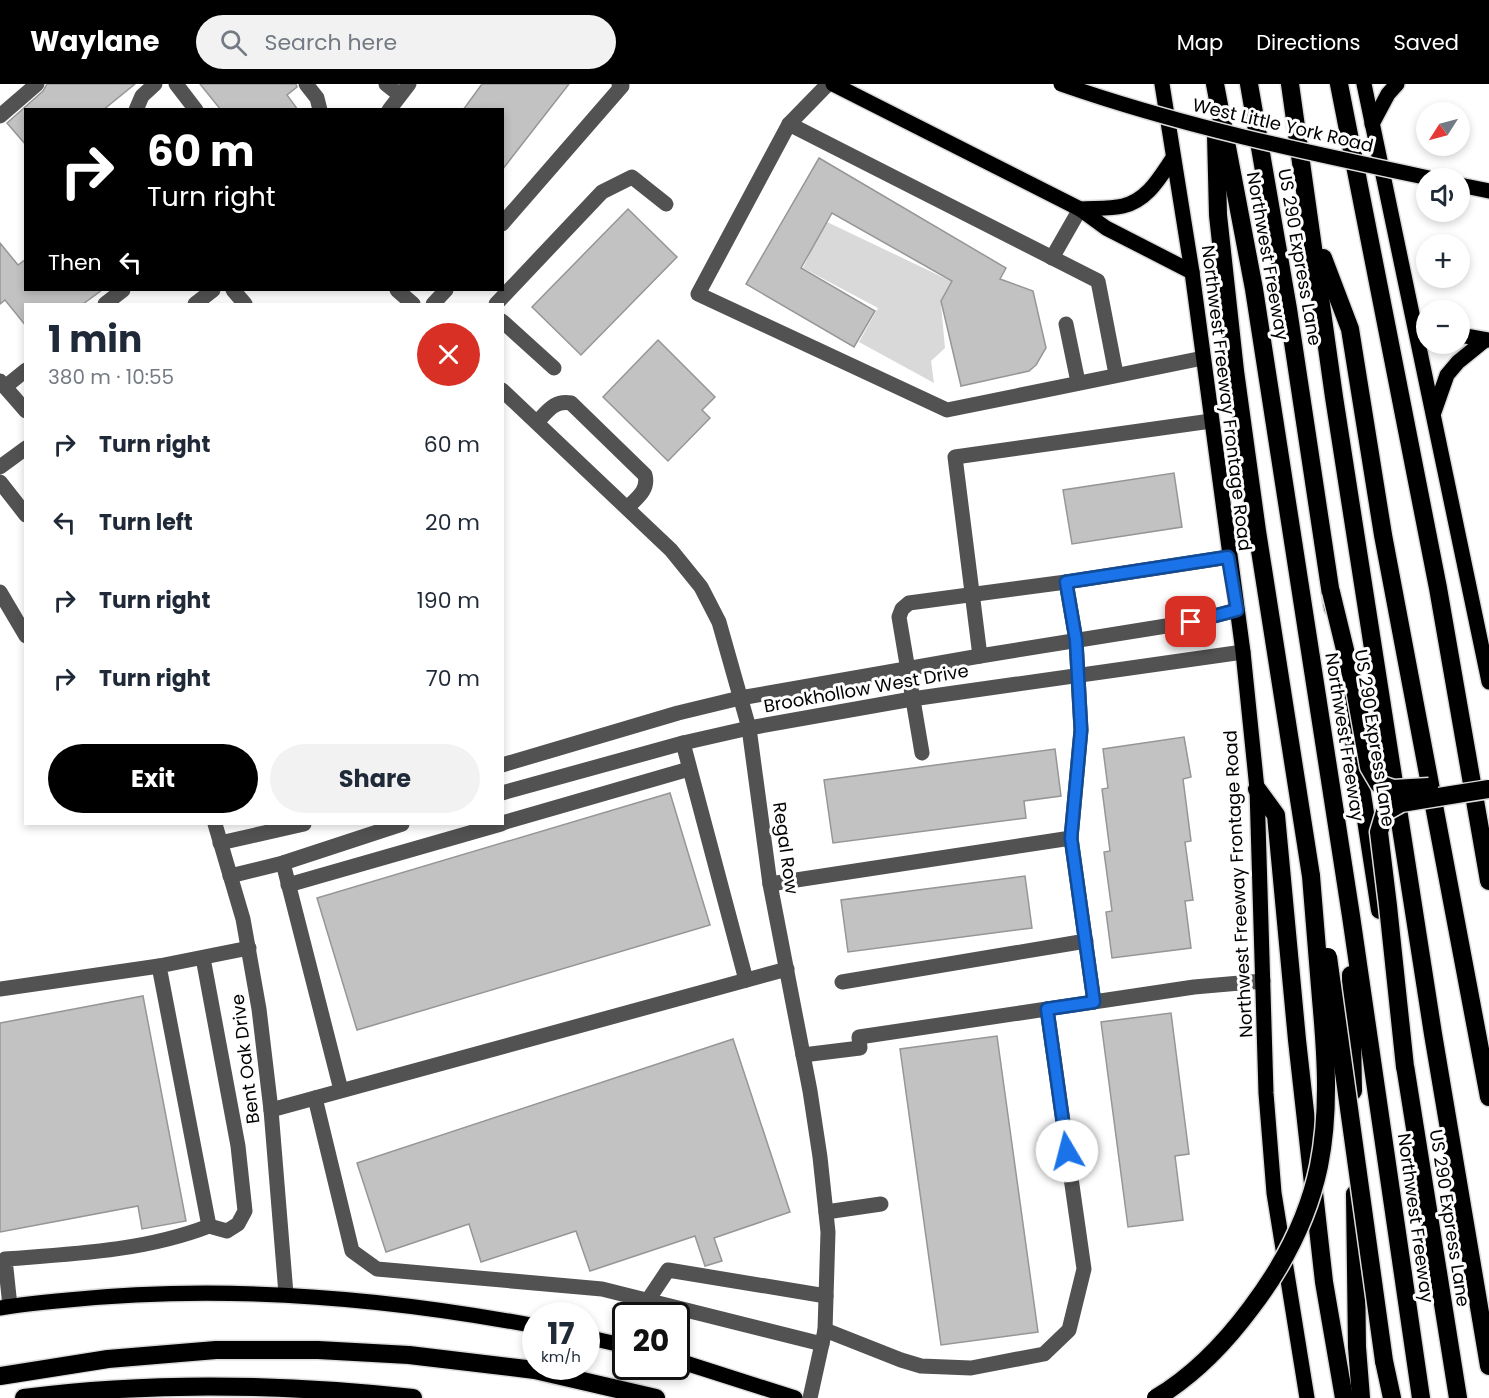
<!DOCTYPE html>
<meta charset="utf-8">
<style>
:root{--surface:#fff;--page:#f2f2f3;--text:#1f2937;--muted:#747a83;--accent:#000}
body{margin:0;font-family:Poppins,sans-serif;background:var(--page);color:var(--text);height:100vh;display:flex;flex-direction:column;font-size:22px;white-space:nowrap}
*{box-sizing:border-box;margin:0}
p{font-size:20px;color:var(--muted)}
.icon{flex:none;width:33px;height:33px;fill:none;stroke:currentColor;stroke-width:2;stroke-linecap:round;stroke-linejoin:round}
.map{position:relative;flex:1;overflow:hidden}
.drawer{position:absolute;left:24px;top:219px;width:480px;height:522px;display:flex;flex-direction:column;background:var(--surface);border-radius:0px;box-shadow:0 3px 9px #0003}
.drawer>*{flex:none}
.top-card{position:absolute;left:24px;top:24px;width:480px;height:183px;border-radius:0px;box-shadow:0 3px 9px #0003;background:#000;color:#fff;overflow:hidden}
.needle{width:39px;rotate:234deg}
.buttons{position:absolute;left:1416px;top:18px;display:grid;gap:12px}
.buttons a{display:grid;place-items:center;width:54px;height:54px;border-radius:50%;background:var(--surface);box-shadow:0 3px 9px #0003;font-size:30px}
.speed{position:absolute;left:522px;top:1218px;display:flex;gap:12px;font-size:30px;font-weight:700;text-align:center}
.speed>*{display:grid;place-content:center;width:78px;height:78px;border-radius:50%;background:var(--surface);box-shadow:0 3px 9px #0003;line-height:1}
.speed small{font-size:15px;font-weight:400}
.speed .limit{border:3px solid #111;border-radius:9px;background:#fff;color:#111}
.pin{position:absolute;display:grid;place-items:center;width:51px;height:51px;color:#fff;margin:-26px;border-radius:12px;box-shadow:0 3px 9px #0006}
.me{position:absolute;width:66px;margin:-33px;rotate:352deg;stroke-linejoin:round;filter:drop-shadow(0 0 4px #0008)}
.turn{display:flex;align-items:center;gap:21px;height:126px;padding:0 24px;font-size:27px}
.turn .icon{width:78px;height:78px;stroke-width:2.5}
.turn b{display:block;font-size:42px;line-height:51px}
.then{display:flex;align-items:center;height:57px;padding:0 24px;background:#0003;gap:12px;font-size:22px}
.round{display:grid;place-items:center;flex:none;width:63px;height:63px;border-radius:32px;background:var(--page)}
.head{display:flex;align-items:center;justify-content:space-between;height:102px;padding:0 24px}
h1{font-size:36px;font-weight:700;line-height:45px}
.cta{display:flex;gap:12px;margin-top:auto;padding:12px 24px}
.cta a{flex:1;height:69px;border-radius:36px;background:var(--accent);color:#fff;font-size:24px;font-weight:700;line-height:69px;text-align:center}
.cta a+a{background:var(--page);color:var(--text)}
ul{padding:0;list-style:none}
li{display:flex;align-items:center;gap:18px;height:78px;padding:0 24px}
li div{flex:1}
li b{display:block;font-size:22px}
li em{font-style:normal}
header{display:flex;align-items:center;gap:36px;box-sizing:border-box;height:84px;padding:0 30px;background:var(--accent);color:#fff}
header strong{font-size:28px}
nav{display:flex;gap:33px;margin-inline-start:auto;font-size:21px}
.search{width:420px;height:54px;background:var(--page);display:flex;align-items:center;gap:15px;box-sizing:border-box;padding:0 21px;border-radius:33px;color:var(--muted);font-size:22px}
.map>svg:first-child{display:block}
.green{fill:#d9d9d9}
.building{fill:#c2c2c2;stroke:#969696;stroke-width:1.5}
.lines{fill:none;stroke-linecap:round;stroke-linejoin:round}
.major-casing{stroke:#dbdbdb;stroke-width:18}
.highway-casing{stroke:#dbdbdb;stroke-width:21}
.minor{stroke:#525252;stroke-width:15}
.major{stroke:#000;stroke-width:15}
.highway{stroke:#000;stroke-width:18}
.major-bridge-casing{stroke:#dbdbdb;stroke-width:18;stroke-linecap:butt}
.highway-bridge-casing{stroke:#dbdbdb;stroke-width:21;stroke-linecap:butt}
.major-bridge{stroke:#000;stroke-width:15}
.highway-bridge{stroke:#000;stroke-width:18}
.route-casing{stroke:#114b97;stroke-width:15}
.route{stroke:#1a73e8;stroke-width:10}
.labels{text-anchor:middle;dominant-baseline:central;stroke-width:6;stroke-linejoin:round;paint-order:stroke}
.street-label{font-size:18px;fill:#000;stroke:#fff}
</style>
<header>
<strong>Waylane</strong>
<div class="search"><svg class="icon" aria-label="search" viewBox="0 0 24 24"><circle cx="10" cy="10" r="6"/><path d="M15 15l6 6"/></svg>Search here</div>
<nav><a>Map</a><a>Directions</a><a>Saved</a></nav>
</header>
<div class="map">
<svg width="1489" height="1314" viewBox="0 0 1489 1314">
<rect width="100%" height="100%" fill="#fff"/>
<!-- green -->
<path class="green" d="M825 137 957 200 953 216 941 220 945 264 931 277 934 299 859 258 878 224 803 184Z"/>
<!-- building -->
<g class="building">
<path d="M47 0H135L103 26H26V61L7 39 43 7Z"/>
<path d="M200 0H296L297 3 287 11 298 26H221Z"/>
<path d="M482 0H569L502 86V26H463Z"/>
<path d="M819 74 1006 184 1000 195 1033 207 1046 264 1036 281 1029 287 961 302 941 217 952 197 832 129 801 184 875 227 854 263 746 200Z"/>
<path d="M628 125 677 173 581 271 532 223Z"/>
<path d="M0 159 18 181 26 175V206H102L83 220H26V242L5 216 0 220Z"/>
<path d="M658 256 715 313 702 326 710 334 668 377 603 313Z"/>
<path d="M1174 389 1182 443 1072 460 1063 406Z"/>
<path d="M1184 653 1191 693 1183 695 1191 757 1185 758 1193 816 1185 817 1191 864 1112 874 1106 828 1112 827 1104 768 1110 767 1102 705 1108 704 1103 665Z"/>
<path d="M1055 665 1061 712 1024 717 1026 734 833 759 824 696Z"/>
<path d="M670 709 710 841 357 946 317 814Z"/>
<path d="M1025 792 1032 844 848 868 841 816Z"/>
<path d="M143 912 186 1137 142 1145 138 1122 0 1148V939Z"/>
<path d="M1171 929 1189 1070 1175 1072 1183 1136 1128 1143 1101 938Z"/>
<path d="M997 952 1038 1248 941 1261 900 965Z"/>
<path d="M733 955 790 1128 714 1154 722 1177 705 1182 695 1152 590 1187 576 1147 481 1178 469 1140 386 1168 357 1079Z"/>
</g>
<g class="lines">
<defs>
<g id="major">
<path d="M833 0 1080 125 1106 144 1192 188"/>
<path d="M1162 0 1192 188 1243 568 1257 705 1266 1009 1274 1109 1307 1314"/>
<path d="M1364 0 1489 598"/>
<path d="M1372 40 1388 10 1397 0"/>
<path d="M1460 101 1489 107"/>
<path d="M1080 125C1094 124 1110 125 1123 122 1148 116 1160 93 1173 74"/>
<path d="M1460 251 1489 256"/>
<path d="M1434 328 1447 291 1458 278 1485 256"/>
<path d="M0 1224C22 1220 45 1218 68 1216 224 1200 382 1213 536 1242"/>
<path d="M586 1253 626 1262"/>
<path d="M676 1276 795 1314"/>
</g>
<g id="highway">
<path d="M1215 0 1254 205 1351 832 1421 1314"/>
<path d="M1249 0 1288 225 1333 524"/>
<path d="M1290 0 1334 313 1433 950 1489 1282"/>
<path d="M1339 0 1438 504 1489 797"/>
<path d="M1216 51 1218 131 1235 287 1257 447 1311 792"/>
<path d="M1323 174 1350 245 1383 451 1489 1013"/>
<path d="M1343 587 1380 826"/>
<path d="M1257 705 1276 731 1297 956 1324 1198 1344 1314"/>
<path d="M1351 891 1353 1007"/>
<path d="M1403 969 1458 1314"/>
<path d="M1355 1110 1357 1263 1361 1314"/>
<path d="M1384 1277 1392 1314"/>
<path d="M0 1292 108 1275 216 1266H318L409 1271 535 1286 656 1314"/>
<path d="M24 1314C153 1297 284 1300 413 1314"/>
</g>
</defs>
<!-- major casing -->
<use href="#major" class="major-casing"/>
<!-- highway casing -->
<use href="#highway" class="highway-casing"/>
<!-- minor -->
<g class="minor">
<path d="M176 0 196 26"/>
<path d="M306 0 317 14 320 26"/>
<path d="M386 0 400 11"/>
<path d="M828 0 789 40 698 210 947 326 1203 274"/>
<path d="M136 26 142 12 155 0"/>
<path d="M389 26 409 0"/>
<path d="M0 32 37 0"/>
<path d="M789 40 1098 197 1116 290"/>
<path d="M502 140 622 2 619 0"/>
<path d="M1052 174 1080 125"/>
<path d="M233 206 245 220"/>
<path d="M397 206 413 220"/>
<path d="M105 220 123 206"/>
<path d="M195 220 213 206"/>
<path d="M433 220 446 206"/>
<path d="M496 220 602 108 632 93 666 120"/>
<path d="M502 237 554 284"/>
<path d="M1066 240 1078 298"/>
<path d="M0 297 5 303 26 286"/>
<path d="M5 303 26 327"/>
<path d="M502 306 671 466 701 503 719 538 749 644 770 800 810 1007 820 1073 828 1148 825 1246 810 1314"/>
<path d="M537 338C548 327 554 316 571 319L645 391C649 406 637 414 627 424"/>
<path d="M0 383 26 364"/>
<path d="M0 398 26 431"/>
<path d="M1066 498 1076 556 1081 646 1071 754 1094 918"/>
<path d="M0 508 26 552"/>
<path d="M980 572 955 373 1211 337"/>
<path d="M683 659 746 896"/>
<path d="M922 669 899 533 902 525 909 519 1066 498 1229 473"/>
<path d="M502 681 678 629 740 614 980 572 1191 538 1237 526"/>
<path d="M502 709 683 659 749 644 912 615 1243 568"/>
<path d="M502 739 689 685"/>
<path d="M215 740 243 835 259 925 271 1026 286 1210"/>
<path d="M220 759 304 740"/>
<path d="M283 779 341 1006"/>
<path d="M230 792 283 779 402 740"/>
<path d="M770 800 1071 754"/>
<path d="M288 801 501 740"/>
<path d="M203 874 238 1062 245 1127 238 1140 227 1147 209 1142"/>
<path d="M842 898 1086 857"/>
<path d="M0 905 159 882"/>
<path d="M803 971 860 964 859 953 1194 903 1263 897"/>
<path d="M315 1014 352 1167 377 1185 602 1205 822 1260"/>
<path d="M271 1026 787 885"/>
<path d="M826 1128 881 1120"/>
<path d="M648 1216 668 1186 826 1212"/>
<path d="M10 1222 5 1175C73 1170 145 1167 209 1142L159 882 249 864"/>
<path d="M825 1246 901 1276 921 1282 971 1284 1044 1270 1069 1246 1084 1185 1047 925"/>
</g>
<!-- major -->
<use href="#major" class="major"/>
<!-- highway -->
<use href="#highway" class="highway"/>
<defs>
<path id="major-bridge" d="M1061 0C1181 42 1305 68 1429 94"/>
<g id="highway-bridge">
<path d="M1331 508 1356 611 1369 683 1379 700 1393 705 1429 703"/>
<path d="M1328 873 1384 1277"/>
<path d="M1405 983 1388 822 1379 748 1385 728 1401 719 1489 705"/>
<path d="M1156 1314C1193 1292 1225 1259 1251 1224 1283 1182 1308 1134 1319 1082 1330 1027 1326 970 1321 915 1318 874 1314 833 1311 792"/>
</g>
</defs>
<!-- major-bridge casing -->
<use href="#major-bridge" class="major-bridge-casing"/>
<!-- highway-bridge casing -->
<use href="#highway-bridge" class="highway-bridge-casing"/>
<!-- major-bridge -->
<use href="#major-bridge" class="major-bridge"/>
<!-- highway-bridge -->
<use href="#highway-bridge" class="highway-bridge"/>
</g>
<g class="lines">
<defs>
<path id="route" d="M1067 1067 1047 925 1094 918 1071 754 1081 646 1076 556 1066 498 1228 473 1237 526 1191 538"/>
</defs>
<!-- route casing -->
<use href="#route" class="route-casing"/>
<!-- route -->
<use href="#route" class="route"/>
</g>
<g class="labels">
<!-- street labels -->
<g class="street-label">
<text transform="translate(1283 41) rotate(13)">West Little York Road</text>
<text transform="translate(1268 172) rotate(80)">Northwest Freeway</text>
<text transform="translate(1300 173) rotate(80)">US 290 Express Lane</text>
<text transform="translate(1227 314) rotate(83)">Northwest Freeway Frontage Road</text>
<text transform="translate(866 604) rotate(-10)">Brookhollow West Drive</text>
<text transform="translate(1345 653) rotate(81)">Northwest Freeway</text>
<text transform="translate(1375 654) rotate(81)">US 290 Express Lane</text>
<text transform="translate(786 764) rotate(82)">Regal Row</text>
<text transform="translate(1238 800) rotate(-93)">Northwest Freeway Frontage Road</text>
<text transform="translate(245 975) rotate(-97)">Bent Oak Drive</text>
<text transform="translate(1416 1134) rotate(82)">Northwest Freeway</text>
<text transform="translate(1450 1134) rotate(81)">US 290 Express Lane</text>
</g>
</g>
</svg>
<div class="buttons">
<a><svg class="needle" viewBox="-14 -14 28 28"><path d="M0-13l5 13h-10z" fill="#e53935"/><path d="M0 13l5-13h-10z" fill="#747a83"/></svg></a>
<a><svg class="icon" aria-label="sound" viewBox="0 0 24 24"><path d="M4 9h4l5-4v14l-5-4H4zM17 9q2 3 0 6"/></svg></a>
<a>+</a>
<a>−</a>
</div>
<div class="speed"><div>17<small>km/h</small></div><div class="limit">20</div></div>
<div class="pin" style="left:1191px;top:538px;background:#d93025"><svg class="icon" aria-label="arrive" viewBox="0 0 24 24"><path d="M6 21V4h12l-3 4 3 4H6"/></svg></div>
<svg class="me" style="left:1067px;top:1067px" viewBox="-20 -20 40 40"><circle r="19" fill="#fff"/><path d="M0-13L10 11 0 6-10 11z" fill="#1a73e8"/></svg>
<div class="top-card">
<div class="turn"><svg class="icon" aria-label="right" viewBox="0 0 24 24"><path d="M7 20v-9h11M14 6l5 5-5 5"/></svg><div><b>60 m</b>Turn right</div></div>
<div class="then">Then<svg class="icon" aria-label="left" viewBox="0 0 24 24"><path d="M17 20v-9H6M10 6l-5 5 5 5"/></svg></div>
</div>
<section class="drawer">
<div class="head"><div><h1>1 min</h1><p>380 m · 10:55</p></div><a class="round" style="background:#d93025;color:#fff"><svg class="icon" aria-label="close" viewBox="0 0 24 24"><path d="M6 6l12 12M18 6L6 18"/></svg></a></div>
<ul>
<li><svg class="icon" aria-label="right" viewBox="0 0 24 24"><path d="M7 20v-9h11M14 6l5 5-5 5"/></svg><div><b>Turn right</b></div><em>60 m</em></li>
<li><svg class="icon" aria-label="left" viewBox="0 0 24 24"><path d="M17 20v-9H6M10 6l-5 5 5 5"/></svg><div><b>Turn left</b></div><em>20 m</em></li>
<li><svg class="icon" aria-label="right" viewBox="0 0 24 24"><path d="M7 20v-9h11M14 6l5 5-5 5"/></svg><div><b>Turn right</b></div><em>190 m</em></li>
<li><svg class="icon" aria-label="right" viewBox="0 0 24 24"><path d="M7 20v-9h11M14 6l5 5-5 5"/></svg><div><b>Turn right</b></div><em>70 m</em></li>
</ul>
<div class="cta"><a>Exit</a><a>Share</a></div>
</section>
</div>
